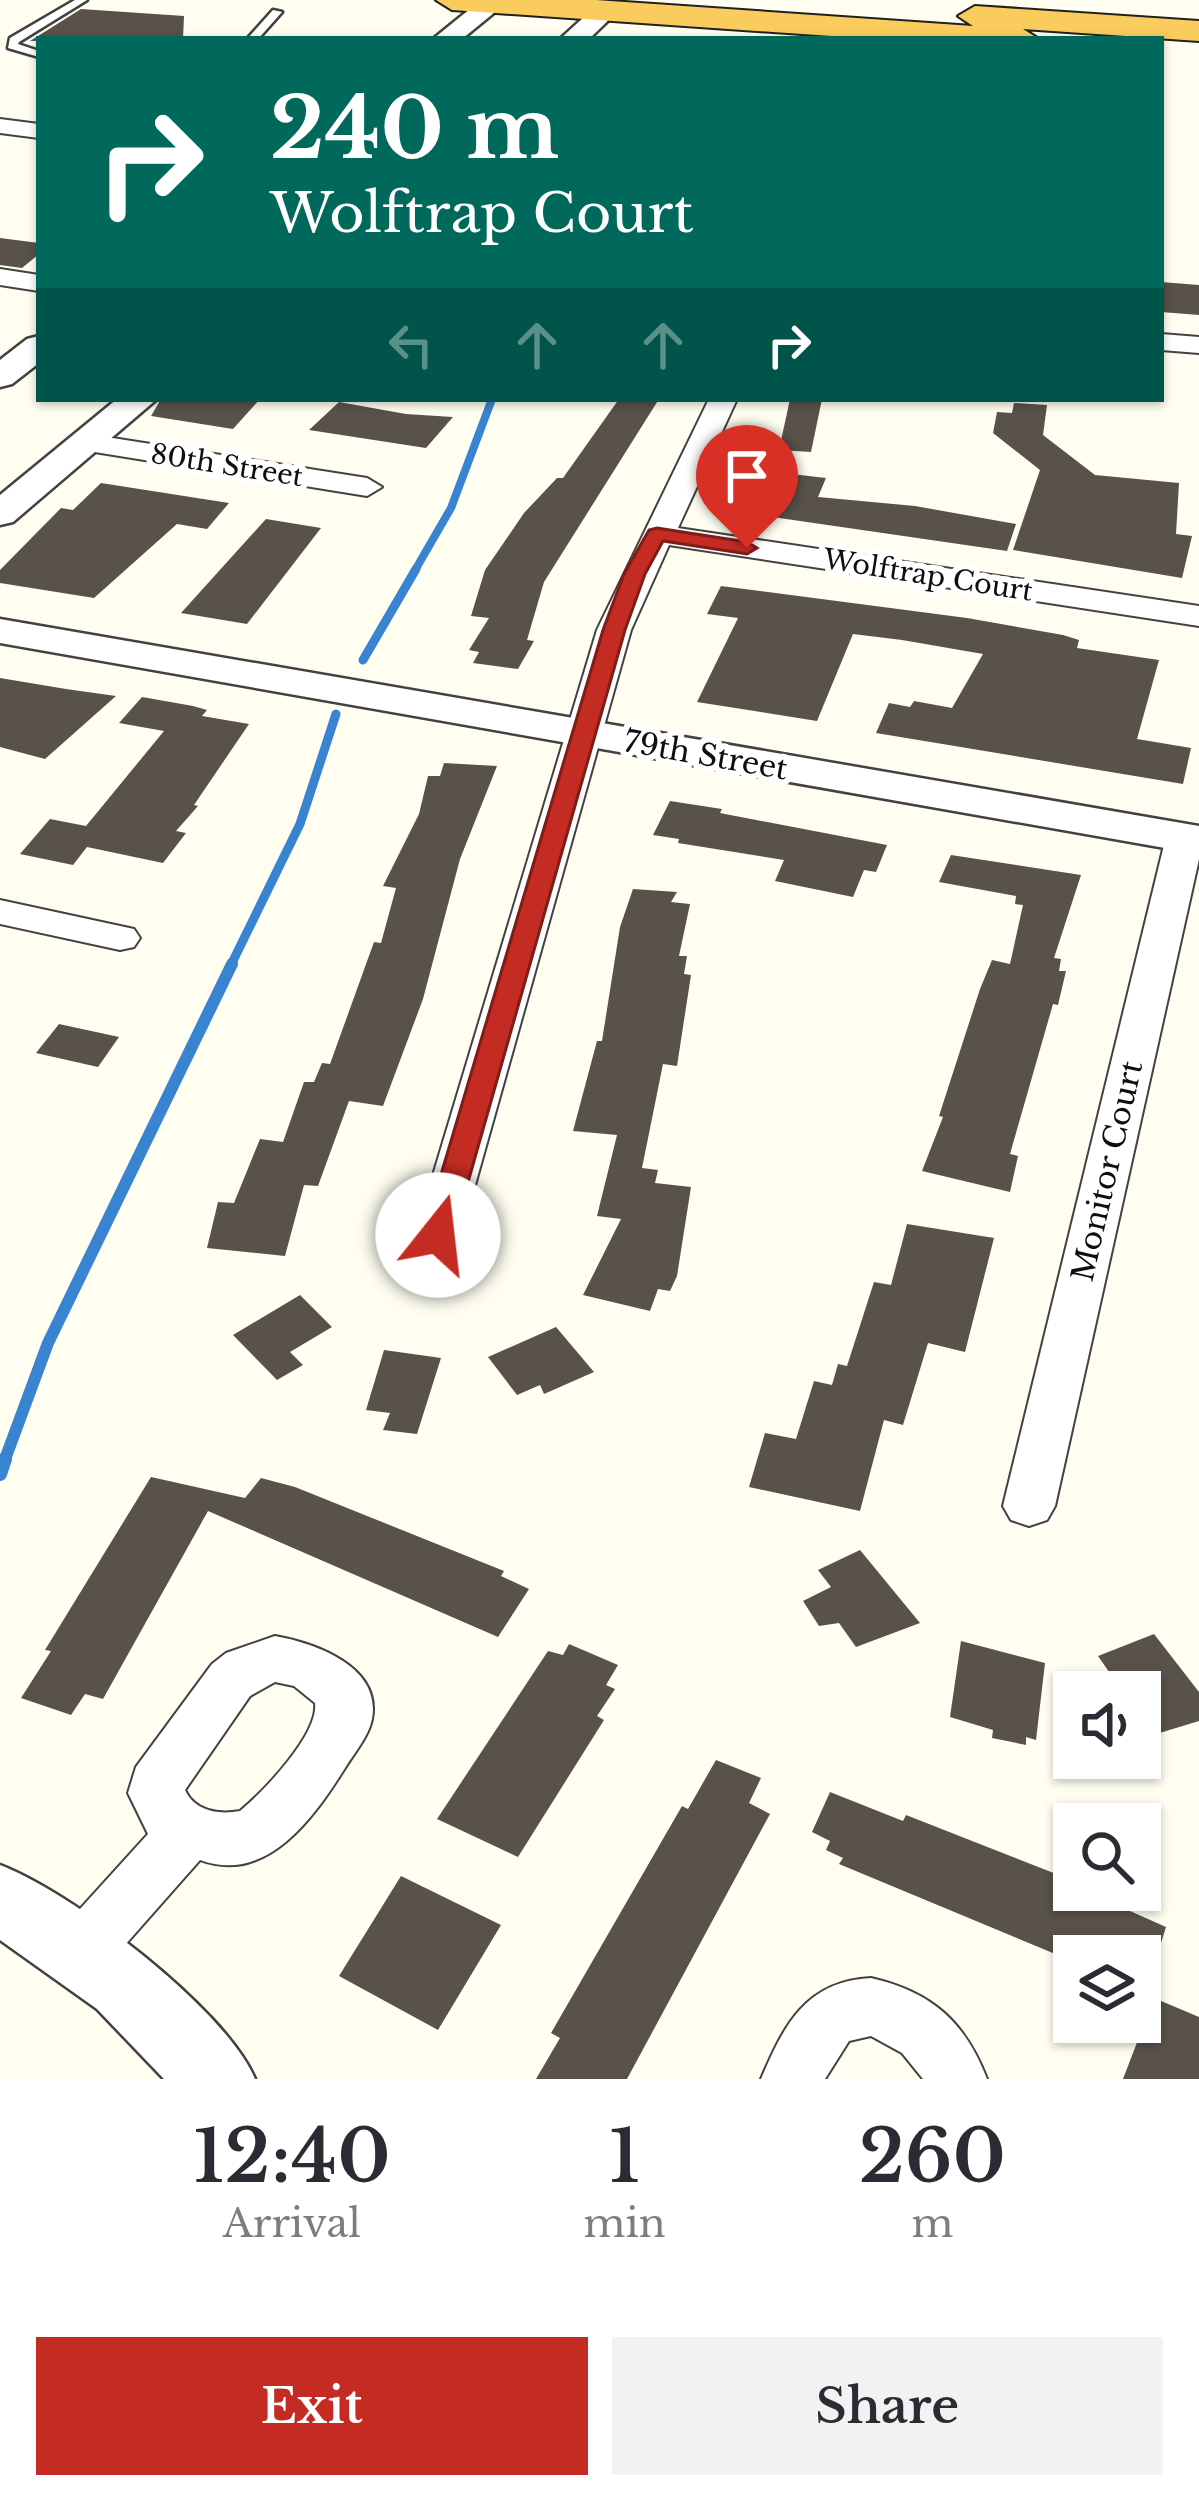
<!DOCTYPE html>
<style>
:root{--surface:#fff;--page:#f2f2f3;--text:#2b2b33;--muted:#7c7c81;--accent:#c42c23}
body{margin:0;font-family:"Libre Baskerville",serif;background:var(--page);color:var(--text);height:100vh;display:flex;flex-direction:column;font-size:45px;white-space:nowrap}
*{box-sizing:border-box;margin:0}
p{font-size:39px;color:var(--muted)}
.icon{flex:none;width:66px;height:66px;fill:none;stroke:currentColor;stroke-width:2;stroke-linecap:round;stroke-linejoin:round}
.map{position:relative;height:2079px;overflow:hidden}
.panel{display:flex;flex-direction:column;background:var(--surface);flex:1}
.panel>*{flex:none}
.top-card{position:absolute;left:36px;top:36px;width:1128px;height:366px;border-radius:0px;box-shadow:0 3px 9px #0004;background:#00695c;color:#fff;overflow:hidden}
.tools{position:absolute;left:1053px;top:1671px;display:grid;gap:24px}
.tools a{display:grid;place-items:center;width:108px;height:108px;border-radius:0px;background:var(--surface);box-shadow:0 3px 9px #0004;font-size:60px}
.pin{position:absolute;display:grid;place-items:center;width:102px;height:102px;color:#fff;margin:-123px -51px;border-radius:50% 50% 50% 0;rotate:-45deg;box-shadow:0 0 12px #0007}
.pin .icon{rotate:45deg}
.me{position:absolute;width:132px;margin:-66px;rotate:16deg;stroke-linejoin:round;filter:drop-shadow(0 0 9px #0008)}
.turn{display:flex;align-items:center;gap:42px;height:252px;padding:0 36px;font-size:54px}
.turn .icon{width:156px;height:156px;stroke-width:2.5}
.turn b{display:block;font-size:84px;line-height:102px}
.lanes{display:flex;align-items:center;height:114px;padding:0 36px;background:#0003;justify-content:center;gap:60px;direction:ltr}
.lanes .off{opacity:.35}
.eta{display:flex;justify-content:space-evenly;align-items:center;height:204px;text-align:center}
.eta b{font-size:72px;font-weight:600;line-height:84px}
.button{display:flex;gap:24px;margin-top:auto;padding:24px 36px}
.button a{flex:1;height:138px;border-radius:0px;background:var(--accent);color:#fff;font-size:48px;font-weight:600;line-height:138px;text-align:center}
.button a+a{background:var(--page);color:var(--text)}
.map>svg:first-child{display:block}
.lines{fill:none;stroke-linecap:round;stroke-linejoin:round}
.stream-far3{stroke:#3984d1;stroke-width:8}
.stream-far2{stroke:#3984d1;stroke-width:9}
.stream-far1{stroke:#3984d1;stroke-width:12}
.stream{stroke:#3984d1;stroke-width:14}
.building{fill:#58524b}
.service-casing{stroke:#424242;stroke-width:5}
.minor-casing{stroke:#424242;stroke-width:4}
.tertiary-casing{stroke:#424242;stroke-width:5}
.trunk-casing{stroke:#202020;stroke-width:4}
.service{fill:#fff;fill-rule:evenodd}
.minor{fill:#fff;fill-rule:evenodd}
.tertiary{fill:#fff;fill-rule:evenodd}
.trunk{fill:#facc5e;fill-rule:evenodd}
.route{fill:#c42c23;stroke:#7f1d17;stroke-width:3}
.labels{text-anchor:middle;dominant-baseline:central;stroke-width:12;stroke-linejoin:round;paint-order:stroke}
.far-street-label{font-size:27px;fill:#0f0f0f;stroke:#fff}
.street-label{font-size:30px;fill:#0f0f0f;stroke:#fff}
</style>
<div class="map">
<svg width="1199" height="2079" viewBox="0 0 1199 2079">
<rect width="100%" height="100%" fill="#fffef1"/>
<g class="lines">
<!-- stream-far3 -->
<path class="stream-far3" d="M414 572 451 508 492 399"/>
<!-- stream-far2 -->
<g class="stream-far2">
<path d="M363 660 416 569"/>
<path d="M230 967 300 824 336 714"/>
</g>
<!-- stream-far1 -->
<path class="stream-far1" d="M4 1462 48 1343 232 964"/>
<!-- stream -->
<path class="stream" d="M0 1474 5 1459"/>
</g>
<!-- building -->
<g class="building">
<path d="M81 9 184 16 183 39 30 41Z"/>
<path d="M0 238 39 243V254L22 268 0 265Z"/>
<path d="M1161 282 1199 285V315L1161 312Z"/>
<path d="M161 399H260L233 429 151 416Z"/>
<path d="M619 399H659L544 582 527 640 534 641 518 669 473 663 479 652 469 650 489 618 471 616 485 570 524 513 557 478H563Z"/>
<path d="M790 399H822L811 452 779 450Z"/>
<path d="M339 402 406 414 453 417 426 448 309 430Z"/>
<path d="M1014 403 1047 405 1043 435 1095 475 1179 483 1176 534 1192 536 1182 578 1013 550 1040 470 993 433 997 412 1012 413Z"/>
<path d="M783 473 826 478 818 497 915 506 1016 524 1007 551 759 515Z"/>
<path d="M101 483 229 503 207 529 177 524 94 598 0 583V570L61 508 73 510Z"/>
<path d="M266 519 321 528 247 624 181 613Z"/>
<path d="M721 586 967 618 1063 635 1079 640 1077 648 1159 660 1137 739 1191 748 1183 784 876 733 889 703 910 707 914 701 952 708 983 654 902 640 853 634 817 721 697 702 738 618 707 614Z"/>
<path d="M0 678 66 689 116 696 45 759 0 747Z"/>
<path d="M142 697 193 706 207 710 202 716 249 724 194 805 198 806 176 831 186 833 163 863 87 847 73 865 20 854 50 819 86 826 164 731 119 723Z"/>
<path d="M444 763 497 766 460 859 423 999 383 1106 349 1101 318 1186 304 1185 285 1256 207 1248 218 1202 234 1203 260 1139 283 1142 304 1082H314L322 1063 330 1064 374 942 381 943 396 888 383 886 419 814 428 776H440Z"/>
<path d="M670 801 722 809 720 813 887 845 876 872 864 870 853 897 775 881 784 860 678 843 679 839 653 835Z"/>
<path d="M951 855 1081 875 1054 958 1061 959 1059 971H1066L1058 1005 1053 1004 1010 1154 1018 1156 1010 1192 922 1171 943 1117 939 1116 980 989 992 960 1010 964 1023 905 1015 904 1016 896 939 882Z"/>
<path d="M633 889 677 892 671 902 690 904 679 956H687L684 974 691 975 677 1066 663 1064 642 1168 658 1170 655 1183 691 1187 677 1276 670 1291 658 1289 650 1311 583 1295 621 1219 597 1216 617 1135 573 1131 597 1041H602L620 927Z"/>
<path d="M59 1024 119 1037 98 1067 36 1053Z"/>
<path d="M907 1224 994 1238 965 1352 928 1343 903 1425 884 1420 860 1511 749 1487 765 1433 796 1439 814 1381 832 1385 838 1364 847 1366 874 1282 891 1285Z"/>
<path d="M300 1295 332 1327 290 1352 303 1365 277 1380 233 1335Z"/>
<path d="M556 1327 594 1372 544 1394 540 1385 517 1395 488 1357Z"/>
<path d="M384 1350 441 1358 417 1434 383 1430 390 1413 366 1410Z"/>
<path d="M151 1477 245 1498 261 1478 295 1487 504 1571 501 1576 529 1589 498 1637 208 1511 103 1699 85 1694 71 1715 21 1698 51 1651 45 1650Z"/>
<path d="M860 1550 920 1623 856 1647 839 1623 819 1626 803 1601 831 1587 818 1570Z"/>
<path d="M1154 1634 1199 1692V1721L1153 1735 1140 1717V1692H1123L1098 1656Z"/>
<path d="M961 1641 1045 1663 1036 1740 1026 1737V1745L992 1738 993 1730 950 1717Z"/>
<path d="M569 1644 618 1665 606 1685 615 1689 597 1716 604 1720 518 1857 437 1819 548 1651 563 1655Z"/>
<path d="M716 1760 761 1778 749 1803 770 1814 627 2079H536L560 2038 551 2033 682 1806 688 1809Z"/>
<path d="M830 1792 903 1821 906 1815 1074 1881V1890H1097L1132 1904 1130 1911 1166 1927 1157 1956H1060L839 1864 843 1858 826 1850 830 1841 812 1832Z"/>
<path d="M401 1876 501 1925 438 2030 339 1976Z"/>
<path d="M1154 1998 1199 2017V2079H1123Z"/>
</g>
<g class="lines">
<defs>
<g id="service">
<path d="M75 0H87L19 42 18 44 39 51V57L8 48 10 38Z"/>
<path d="M273 10 282 12 258 39H247Z"/>
</g>
<g id="minor">
<path d="M0 119 39 124V138L0 133Z"/>
<path d="M0 269 39 275V291L0 285Z"/>
<path d="M1161 334 1199 337V353L1161 350Z"/>
<path d="M709 399H737L678 528 1199 606V626L669 545 631 630 461 1235 454 1246 438 1251 422 1246 415 1235 597 630Z"/>
<path d="M87 434 367 478 382 487 367 496 76 449 72 443 76 437Z"/>
<path d="M1185 826 1199 830V859L1055 1506 1047 1520 1029 1526 1011 1520 1003 1506 1166 837 1172 829Z"/>
<path d="M0 900 134 929 140 938 134 947 120 950 0 924Z"/>
<path d="M275 1636C314 1643 382 1666 372 1719 369 1736 354 1753 345 1768 314 1817 267 1885 200 1860L102 1971 81 1979 60 1971 51 1951 60 1931 148 1834 128 1793 136 1767 212 1664 226 1653ZM275 1682 294 1686 315 1703C319 1734 264 1791 240 1811 218 1815 195 1811 185 1790L250 1696Z"/>
<path d="M871 1978C932 1992 965 2022 987 2079H923L902 2053 871 2036 849 2041 825 2079H761C784 2025 806 1981 871 1978Z"/>
</g>
<g id="tertiary">
<path d="M481 0 506 3 462 39H433Z"/>
<path d="M605 3 618 11 589 39H560L596 6Z"/>
<path d="M39 336V363L12 384 0 387V360L27 339Z"/>
<path d="M117 399H157L13 522 0 525V495Z"/>
<path d="M0 619 1199 826V854L0 643Z"/>
<path d="M0 1865C73 1893 225 2008 255 2079H164L97 2009 0 1940Z"/>
</g>
<path id="trunk" d="M436 0H596L973 26 958 16 975 6 1199 21V41L1023 29 1039 39H875L452 10Z"/>
</defs>
<!-- service casing -->
<use href="#service" class="service-casing"/>
<!-- minor casing -->
<use href="#minor" class="minor-casing"/>
<!-- tertiary casing -->
<use href="#tertiary" class="tertiary-casing"/>
<!-- trunk casing -->
<use href="#trunk" class="trunk-casing"/>
<!-- service -->
<use href="#service" class="service"/>
<!-- minor -->
<use href="#minor" class="minor"/>
<!-- tertiary -->
<use href="#tertiary" class="tertiary"/>
<!-- trunk -->
<use href="#trunk" class="trunk"/>
</g>
<!-- route -->
<path class="route" d="M657 528 747 542 757 548 747 554 663 541 645 574 625 630 453 1235 448 1243H427L423 1235 603 630 624 574 649 530Z"/>
<g class="labels">
<!-- far-street labels -->
<g class="far-street-label">
<text transform="translate(227 465) rotate(9)">80th Street</text>
<text transform="translate(928 575) rotate(9)">Wolftrap Court</text>
</g>
<!-- street labels -->
<g class="street-label">
<text transform="translate(706 755) rotate(10)">79th Street</text>
<text transform="translate(1107 1171) rotate(-77)">Monitor Court</text>
</g>
</g>
</svg>
<div class="tools">
<a><svg class="icon" aria-label="sound" viewBox="0 0 24 24"><path d="M4 9h4l5-4v14l-5-4H4zM17 9q2 3 0 6"/></svg></a>
<a><svg class="icon" aria-label="search" viewBox="0 0 24 24"><circle cx="10" cy="10" r="6"/><path d="M15 15l6 6"/></svg></a>
<a><svg class="icon" aria-label="layers" viewBox="0 0 24 24"><path d="M12 4l9 5-9 5-9-5zM3 14l9 5 9-5"/></svg></a>
</div>
<div class="pin" style="left:747px;top:548px;background:#d93025"><svg class="icon" aria-label="arrive" viewBox="0 0 24 24"><path d="M6 21V4h12l-3 4 3 4H6"/></svg></div>
<svg class="me" style="left:438px;top:1235px" viewBox="-20 -20 40 40"><circle r="19" fill="#fff"/><path d="M0-13L10 11 0 6-10 11z" fill="#c42c23"/></svg>
<div class="top-card">
<div class="turn"><svg class="icon" aria-label="right" viewBox="0 0 24 24"><path d="M7 20v-9h11M14 6l5 5-5 5"/></svg><div><b>240 m</b>Wolftrap Court</div></div>
<div class="lanes"><svg class="icon off" aria-label="left" viewBox="0 0 24 24"><path d="M17 20v-9H6M10 6l-5 5 5 5"/></svg><svg class="icon off" aria-label="ahead" viewBox="0 0 24 24"><path d="M12 20V5M6 11l6-6 6 6"/></svg><svg class="icon off" aria-label="ahead" viewBox="0 0 24 24"><path d="M12 20V5M6 11l6-6 6 6"/></svg><svg class="icon" aria-label="right" viewBox="0 0 24 24"><path d="M7 20v-9h11M14 6l5 5-5 5"/></svg></div>
</div>
</div>
<section class="panel">
<div class="eta">
<div><b>12:40</b><p>Arrival</p></div>
<div><b>1</b><p>min</p></div>
<div><b>260</b><p>m</p></div>
</div>
<div class="button"><a>Exit</a><a>Share</a></div>
</section>
